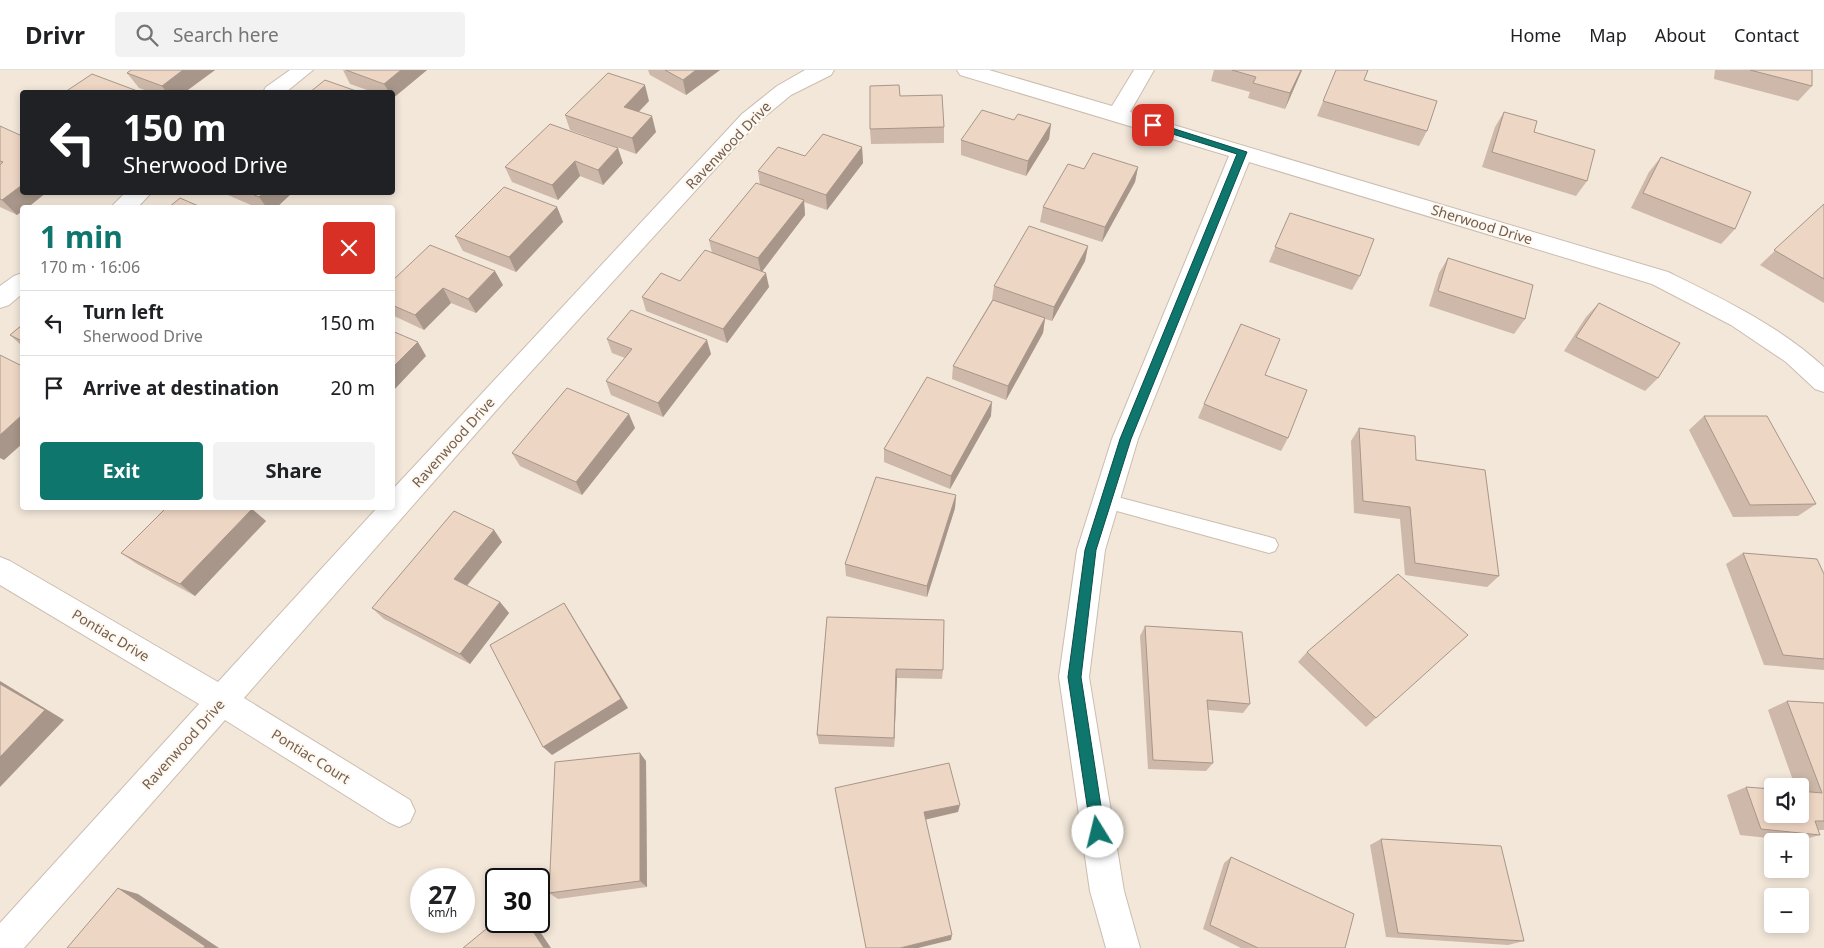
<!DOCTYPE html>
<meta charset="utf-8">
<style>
:root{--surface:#fff;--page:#f2f2f2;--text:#202124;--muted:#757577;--line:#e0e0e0;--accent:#0f766e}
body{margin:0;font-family:"Noto Sans",sans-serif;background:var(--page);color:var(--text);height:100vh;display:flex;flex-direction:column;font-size:19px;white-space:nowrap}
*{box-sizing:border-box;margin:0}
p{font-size:16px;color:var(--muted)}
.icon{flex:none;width:28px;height:28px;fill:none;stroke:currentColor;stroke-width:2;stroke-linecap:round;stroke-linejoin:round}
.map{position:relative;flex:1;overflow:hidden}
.sheet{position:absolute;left:20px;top:135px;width:375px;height:305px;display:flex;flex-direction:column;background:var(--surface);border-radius:5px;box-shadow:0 2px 8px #0003}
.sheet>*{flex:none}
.hud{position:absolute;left:20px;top:20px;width:375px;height:105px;border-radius:5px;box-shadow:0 2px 8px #0003;background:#202124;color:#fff;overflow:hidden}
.fabs{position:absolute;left:1764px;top:708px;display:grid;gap:10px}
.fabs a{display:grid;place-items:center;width:45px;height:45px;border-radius:5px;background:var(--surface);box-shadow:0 2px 8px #0003;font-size:25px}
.speed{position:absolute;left:410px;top:798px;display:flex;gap:10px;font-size:25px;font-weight:700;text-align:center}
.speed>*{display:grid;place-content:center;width:65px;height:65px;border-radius:50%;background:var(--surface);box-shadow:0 2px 8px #0003;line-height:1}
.speed small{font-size:12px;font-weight:400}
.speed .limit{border:2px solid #111;border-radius:8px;background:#fff;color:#111}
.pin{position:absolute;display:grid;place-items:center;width:42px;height:42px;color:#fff;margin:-21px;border-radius:10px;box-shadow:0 2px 8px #0006}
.me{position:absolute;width:55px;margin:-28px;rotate:351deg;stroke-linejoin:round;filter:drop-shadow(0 0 4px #0008)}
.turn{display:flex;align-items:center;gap:18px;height:105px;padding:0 20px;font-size:22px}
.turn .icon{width:65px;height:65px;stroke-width:2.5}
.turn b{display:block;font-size:35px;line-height:42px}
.round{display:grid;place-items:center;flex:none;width:52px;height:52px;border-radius:5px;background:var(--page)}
.headline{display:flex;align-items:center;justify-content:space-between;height:85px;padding:0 20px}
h1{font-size:30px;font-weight:700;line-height:38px;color:var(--accent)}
.action{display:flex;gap:10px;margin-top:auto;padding:10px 20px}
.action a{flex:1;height:58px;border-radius:5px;background:var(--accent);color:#fff;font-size:20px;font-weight:700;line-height:58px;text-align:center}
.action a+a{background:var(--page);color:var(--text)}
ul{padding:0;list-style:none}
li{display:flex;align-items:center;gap:15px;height:65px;padding:0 20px;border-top:1px solid var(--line)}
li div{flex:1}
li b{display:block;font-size:19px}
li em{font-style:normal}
header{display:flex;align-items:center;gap:30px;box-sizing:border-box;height:70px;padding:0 25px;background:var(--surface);border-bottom:1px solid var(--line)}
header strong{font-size:24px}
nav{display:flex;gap:28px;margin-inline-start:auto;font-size:18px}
.search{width:350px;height:45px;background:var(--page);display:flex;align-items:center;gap:12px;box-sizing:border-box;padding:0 18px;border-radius:5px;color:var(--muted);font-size:19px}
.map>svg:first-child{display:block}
.residential{fill:#f2e7d9;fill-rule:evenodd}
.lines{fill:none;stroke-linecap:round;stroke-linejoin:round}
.lane-casing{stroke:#ccbdb0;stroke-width:2}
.street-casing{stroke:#ccbdb0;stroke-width:2}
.lane{fill:#fff;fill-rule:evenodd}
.street{fill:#fff;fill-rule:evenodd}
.wall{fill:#cdb8a9}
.shaded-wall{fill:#a79689}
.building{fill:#eed6c4;stroke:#a79689}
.route{fill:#0f766e;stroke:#0a4d48}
.labels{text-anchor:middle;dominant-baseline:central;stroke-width:4;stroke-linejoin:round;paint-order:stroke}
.street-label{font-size:14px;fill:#745d4f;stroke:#fef9f0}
</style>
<header>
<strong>Drivr</strong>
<div class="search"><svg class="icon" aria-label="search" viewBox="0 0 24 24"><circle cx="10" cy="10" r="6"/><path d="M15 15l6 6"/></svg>Search here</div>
<nav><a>Home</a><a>Map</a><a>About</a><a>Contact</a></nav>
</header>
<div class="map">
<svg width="1824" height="878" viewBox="0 0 1824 878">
<rect width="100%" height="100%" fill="#fbf5ea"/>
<!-- residential -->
<path class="residential" d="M0 0H1824V878H0ZM22 22H392V122H22ZM22 138H392V438H22ZM1772 716H1800V744H1772ZM1772 771H1800V799H1772ZM421 809H464V851H421ZM496 809H539V851H496ZM1772 826H1800V854H1772Z"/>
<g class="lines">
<defs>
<path id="lane" d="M1106 424 1269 467 1275 469 1278 475 1275 481 1269 483 1106 438 1100 436 1097 431 1100 426Z"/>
<g id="street">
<path d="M290 0H313L286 22H263L266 17Z"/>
<path d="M805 0H834L831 5 791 25 756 54 508 327 244 628 410 730 415 741 410 752 399 757 388 752 225 650 24 878H0V853L199 634 0 515V487L10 491 218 612 377 438H392V420L742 44 777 16Z"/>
<path d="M957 0H989L1112 36 1134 0H1154L1130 42 1668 202C1723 229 1778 255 1824 297V322L1815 319 1786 292 1731 255 1652 214 1249 92 1138 369 1105 480 1089 607 1124 821 1140 878H1106L1090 821 1059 607 1077 480 1112 369 1229 86 960 5Z"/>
<path d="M126 122H152L137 138H110Z"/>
<path d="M22 203V224L9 235 0 238V216L14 206Z"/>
</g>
</defs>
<!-- lane casing -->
<use href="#lane" class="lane-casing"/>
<!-- street casing -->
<use href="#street" class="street-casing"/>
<!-- lane -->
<use href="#lane" class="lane"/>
<!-- street -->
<use href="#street" class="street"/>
</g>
<!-- wall -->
<g class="wall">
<path d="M131 0H215L185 22H150L139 18 127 3Z"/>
<path d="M343 0H427L392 29V22H373L350 14Z"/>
<path d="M648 0H720L686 25 650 5Z"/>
<path d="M1214 0H1302L1285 39 1248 28 1250 22 1211 11Z"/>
<path d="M1336 0 1364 10 1427 61 1419 76 1317 46Z"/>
<path d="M1715 0H1812V16L1798 31 1714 9Z"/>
<path d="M900 26 944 57V73L871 74 870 59Z"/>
<path d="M649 31 639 42 656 62 636 84 570 60 565 45Z"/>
<path d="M1504 42 1534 62 1587 111 1576 126 1482 97 1495 57Z"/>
<path d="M1014 50 1051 54 1049 69 1026 106 961 85V70Z"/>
<path d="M550 54 623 93 603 115 580 106 558 130 512 112 505 97Z"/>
<path d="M0 56 22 122H47L27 138H22V141L17 145 0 137Z"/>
<path d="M862 77 863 93 827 140 804 132 805 145 762 201 769 217 727 273 646 241 642 227 680 211 712 183 709 170 760 115 758 101 805 86Z"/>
<path d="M1661 87 1735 159 1721 174 1631 138 1649 102Z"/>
<path d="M1138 97 1135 112 1102 172 1040 152 1043 137 1084 99Z"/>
<path d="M221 122H293L276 138H258Z"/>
<path d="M1824 134V233L1760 195Z"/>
<path d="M557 137 563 152 516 202 463 181 455 166Z"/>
<path d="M1290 143 1360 206 1352 220 1269 192Z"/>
<path d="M1088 176 1085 191 1052 251 1045 249 1043 263 1006 330 952 309 953 296 992 230 994 216Z"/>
<path d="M1448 188 1525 249 1514 264 1429 236 1439 203Z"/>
<path d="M392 211 503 215 476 243 451 233 424 260 392 245Z"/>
<path d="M1599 233 1658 308 1645 321 1564 281 1586 247Z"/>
<path d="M22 255V276L10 265Z"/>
<path d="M607 269 711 284 663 347 611 325 606 311 625 288 612 283Z"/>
<path d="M1265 305 1288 368 1281 381 1198 348 1204 334Z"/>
<path d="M991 346 950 419 884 392V379Z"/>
<path d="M1704 346 1816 434 1798 446 1733 447 1689 360Z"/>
<path d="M635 358 582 425 520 396 512 383Z"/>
<path d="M1359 358 1416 390 1499 506 1487 517 1405 505 1400 449 1354 443 1351 371Z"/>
<path d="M956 425 955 438 927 527 846 506 845 494Z"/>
<path d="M252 439 266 451 195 526 137 494 121 483Z"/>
<path d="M494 460 502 472 467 516 500 532 509 543 470 594 384 549 372 538Z"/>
<path d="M1743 483 1824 504V600L1764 595 1726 494Z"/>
<path d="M827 547 943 600 942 609 897 608 894 677 819 674 817 665Z"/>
<path d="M1145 556 1250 634 1243 643 1208 640 1213 693 1206 701 1148 699 1140 566Z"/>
<path d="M1307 582 1376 648 1366 657 1298 592Z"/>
<path d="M1787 631 1824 633V760H1818L1820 765 1798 771 1740 765 1727 725 1746 717 1800 744V716H1795L1768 640Z"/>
<path d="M646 691 647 817 558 829 549 823Z"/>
<path d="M1381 769 1524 871 1508 875 1386 867 1370 775Z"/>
<path d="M1231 787 1345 878H1241L1203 859 1224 793Z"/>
</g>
<!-- shaded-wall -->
<g class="shaded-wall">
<path d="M183 0H215L185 22H166L162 16Z"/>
<path d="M401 0H427L392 29V22H389L384 14Z"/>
<path d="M696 0H720L686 25 683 10Z"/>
<path d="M1301 0H1302L1299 7 1285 39 1290 23Z"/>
<path d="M645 15 649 31 628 52 624 37Z"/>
<path d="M652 46 656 62 636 84 632 68Z"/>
<path d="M1051 54 1049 69 1026 106 1028 91Z"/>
<path d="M862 77 863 93 827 140 826 125Z"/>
<path d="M618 78 623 93 603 115 598 100Z"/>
<path d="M575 91 580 106 558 130 552 115Z"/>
<path d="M1138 97 1135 112 1102 172 1105 157Z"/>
<path d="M22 115V122H47L27 138H22V141L17 145 2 130Z"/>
<path d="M265 122H293L276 138H267L259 127Z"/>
<path d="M804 130 805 145 761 203 758 188Z"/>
<path d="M557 137 563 152 516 202 509 187Z"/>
<path d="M1088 176 1085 191 1052 251 1054 237Z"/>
<path d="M495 201 503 215 476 243 468 229Z"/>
<path d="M766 203 769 217 727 273 723 259Z"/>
<path d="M443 218 451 233 424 260 415 245Z"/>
<path d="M1045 248 1043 263 1006 330 1008 316Z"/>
<path d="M707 270 711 284 663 347 658 333Z"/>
<path d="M418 272 426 286 392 322V298Z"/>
<path d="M992 332 991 346 950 419 951 406Z"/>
<path d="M629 344 635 358 582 425 576 412Z"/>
<path d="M22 345V374L4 390 0 388V365Z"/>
<path d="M956 425 955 438 927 527V516Z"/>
<path d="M252 439 266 451 195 526 180 514Z"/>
<path d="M494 460 502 472 463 520 454 509Z"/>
<path d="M500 532 509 543 470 594 460 584Z"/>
<path d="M564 533 571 544 628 638 552 685 543 677Z"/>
<path d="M896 599 897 608 894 677V668Z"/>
<path d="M0 611 64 650 0 717Z"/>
<path d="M640 683 646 691 647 817 640 811Z"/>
<path d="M960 735 958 742 924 750V742Z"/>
<path d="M118 818 138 824 219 878H204Z"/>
<path d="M526 851H533L551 878H544Z"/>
<path d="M952 865 951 870 918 878H900Z"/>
</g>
<!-- building -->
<g class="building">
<path d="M131 0H183L162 16 127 3Z"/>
<path d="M346 0H401L384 14Z"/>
<path d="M665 0H696L683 10Z"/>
<path d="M1232 0H1301L1290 23 1253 13 1256 7Z"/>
<path d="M1336 0H1368L1364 10 1437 31 1427 61 1323 31Z"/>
<path d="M1750 0H1812V16Z"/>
<path d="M608 3 645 15 624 37 652 46 632 68 565 45Z"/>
<path d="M92 4 140 22H65Z"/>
<path d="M325 10 359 22H310Z"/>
<path d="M899 15 900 26 942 25 944 57 870 59V16Z"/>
<path d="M982 40 1014 50 1018 44 1051 54 1028 91 961 70Z"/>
<path d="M1504 42 1537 51 1534 62 1595 80 1587 111 1492 82Z"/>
<path d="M550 54 618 78 598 100 575 91 552 115 505 97Z"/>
<path d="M0 56 22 66V115L2 130 0 129V95L3 92 0 91Z"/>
<path d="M823 64 862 77 826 125 758 101 778 77 805 86Z"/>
<path d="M1093 83 1138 97 1105 157 1043 137 1068 94 1084 99Z"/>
<path d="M1661 87 1751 122 1735 159 1643 123Z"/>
<path d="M756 113 804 130 758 188 709 170Z"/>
<path d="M504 117 557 137 509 187 455 166Z"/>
<path d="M247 122H265L259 127Z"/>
<path d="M180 128 203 138H168Z"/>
<path d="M1824 134V209L1774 180Z"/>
<path d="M1290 143 1374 169 1360 206 1275 177Z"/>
<path d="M1029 156 1088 176 1054 237 994 216Z"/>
<path d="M430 175 495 201 468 229 443 218 415 245 392 235V211Z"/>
<path d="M705 180 766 203 723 259 642 227 661 203 680 211Z"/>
<path d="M1448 188 1533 215 1525 249 1438 221Z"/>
<path d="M993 230 1045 248 1008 316 953 296Z"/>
<path d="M1599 233 1680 273 1658 308 1576 267Z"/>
<path d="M631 240 707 270 658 333 606 311 632 279 607 269Z"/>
<path d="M1241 254 1280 269 1265 305 1307 320 1288 368 1204 334Z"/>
<path d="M22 255V271L10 265Z"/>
<path d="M392 261 418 272 392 298Z"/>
<path d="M0 285 22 296V345L0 365Z"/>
<path d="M927 307 992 332 951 406 884 379Z"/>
<path d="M567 318 629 344 576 412 512 383Z"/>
<path d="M1704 346H1767L1816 434 1750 435Z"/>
<path d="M1359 358 1415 366 1416 390 1485 400 1499 506 1415 493 1410 437 1363 431Z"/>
<path d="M876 407 956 425 927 516 845 494Z"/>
<path d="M166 438H249L252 439 180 514 121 483Z"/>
<path d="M454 441 494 460 454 509 500 532 460 584 372 538Z"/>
<path d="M1743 483 1817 489 1824 504V589L1783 585Z"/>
<path d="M1398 504 1468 565 1376 648 1307 582Z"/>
<path d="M564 533 621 629 543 677 490 575Z"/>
<path d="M827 547 944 550 943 600 896 599 894 668 817 665Z"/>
<path d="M1145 556 1242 562 1250 634 1207 630 1213 693 1153 690Z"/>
<path d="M0 614 45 640 0 687Z"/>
<path d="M1787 631 1824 633V751H1815L1820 765 1761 759 1746 717 1772 719V744H1800V721L1822 723Z"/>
<path d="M640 683V811L549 823 555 692Z"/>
<path d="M949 693 960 735 924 742 952 865 900 878H866L835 718Z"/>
<path d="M1381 769 1501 776 1524 871 1398 863Z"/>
<path d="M1231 787 1354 844 1345 878H1258L1210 855Z"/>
<path d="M118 818 205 876 204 878H67Z"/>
<path d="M496 851H526L544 878H463Z"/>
</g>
<!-- route -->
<path class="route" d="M1150 53H1156L1247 82 1131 369 1096 480 1081 607 1105 762 1103 767 1098 769 1093 767 1091 762 1068 607 1085 480 1120 369 1237 84 1150 57Z"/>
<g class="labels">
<!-- street labels -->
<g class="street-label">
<text transform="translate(728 75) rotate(-46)">Ravenwood Drive</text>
<text transform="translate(1482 154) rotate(17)">Sherwood Drive</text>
<text transform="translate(453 372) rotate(-48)">Ravenwood Drive</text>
<text transform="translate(111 565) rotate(31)">Pontiac Drive</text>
<text transform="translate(183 674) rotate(-48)">Ravenwood Drive</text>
<text transform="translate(311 686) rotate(32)">Pontiac Court</text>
</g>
</g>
</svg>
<div class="fabs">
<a><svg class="icon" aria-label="sound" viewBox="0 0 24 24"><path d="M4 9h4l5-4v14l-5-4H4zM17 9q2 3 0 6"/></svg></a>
<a>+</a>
<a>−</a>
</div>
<div class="speed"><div>27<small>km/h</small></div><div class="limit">30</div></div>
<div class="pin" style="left:1153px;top:55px;background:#d93025"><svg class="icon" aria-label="arrive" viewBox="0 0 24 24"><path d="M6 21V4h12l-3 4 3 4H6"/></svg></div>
<svg class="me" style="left:1098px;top:762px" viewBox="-20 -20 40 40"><circle r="19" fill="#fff"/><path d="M0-13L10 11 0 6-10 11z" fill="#0f766e"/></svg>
<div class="hud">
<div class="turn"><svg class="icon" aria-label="left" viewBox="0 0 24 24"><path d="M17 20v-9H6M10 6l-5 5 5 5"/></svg><div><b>150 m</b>Sherwood Drive</div></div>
</div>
<section class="sheet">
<div class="headline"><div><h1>1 min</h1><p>170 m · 16:06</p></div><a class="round" style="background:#d93025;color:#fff"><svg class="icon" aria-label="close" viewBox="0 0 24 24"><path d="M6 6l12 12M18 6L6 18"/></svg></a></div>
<ul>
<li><svg class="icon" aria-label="left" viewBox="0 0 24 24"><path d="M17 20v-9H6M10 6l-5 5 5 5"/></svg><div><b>Turn left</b><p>Sherwood Drive</p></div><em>150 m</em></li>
<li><svg class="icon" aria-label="arrive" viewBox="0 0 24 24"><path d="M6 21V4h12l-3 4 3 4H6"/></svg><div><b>Arrive at destination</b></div><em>20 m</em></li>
</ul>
<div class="action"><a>Exit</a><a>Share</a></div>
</section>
</div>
